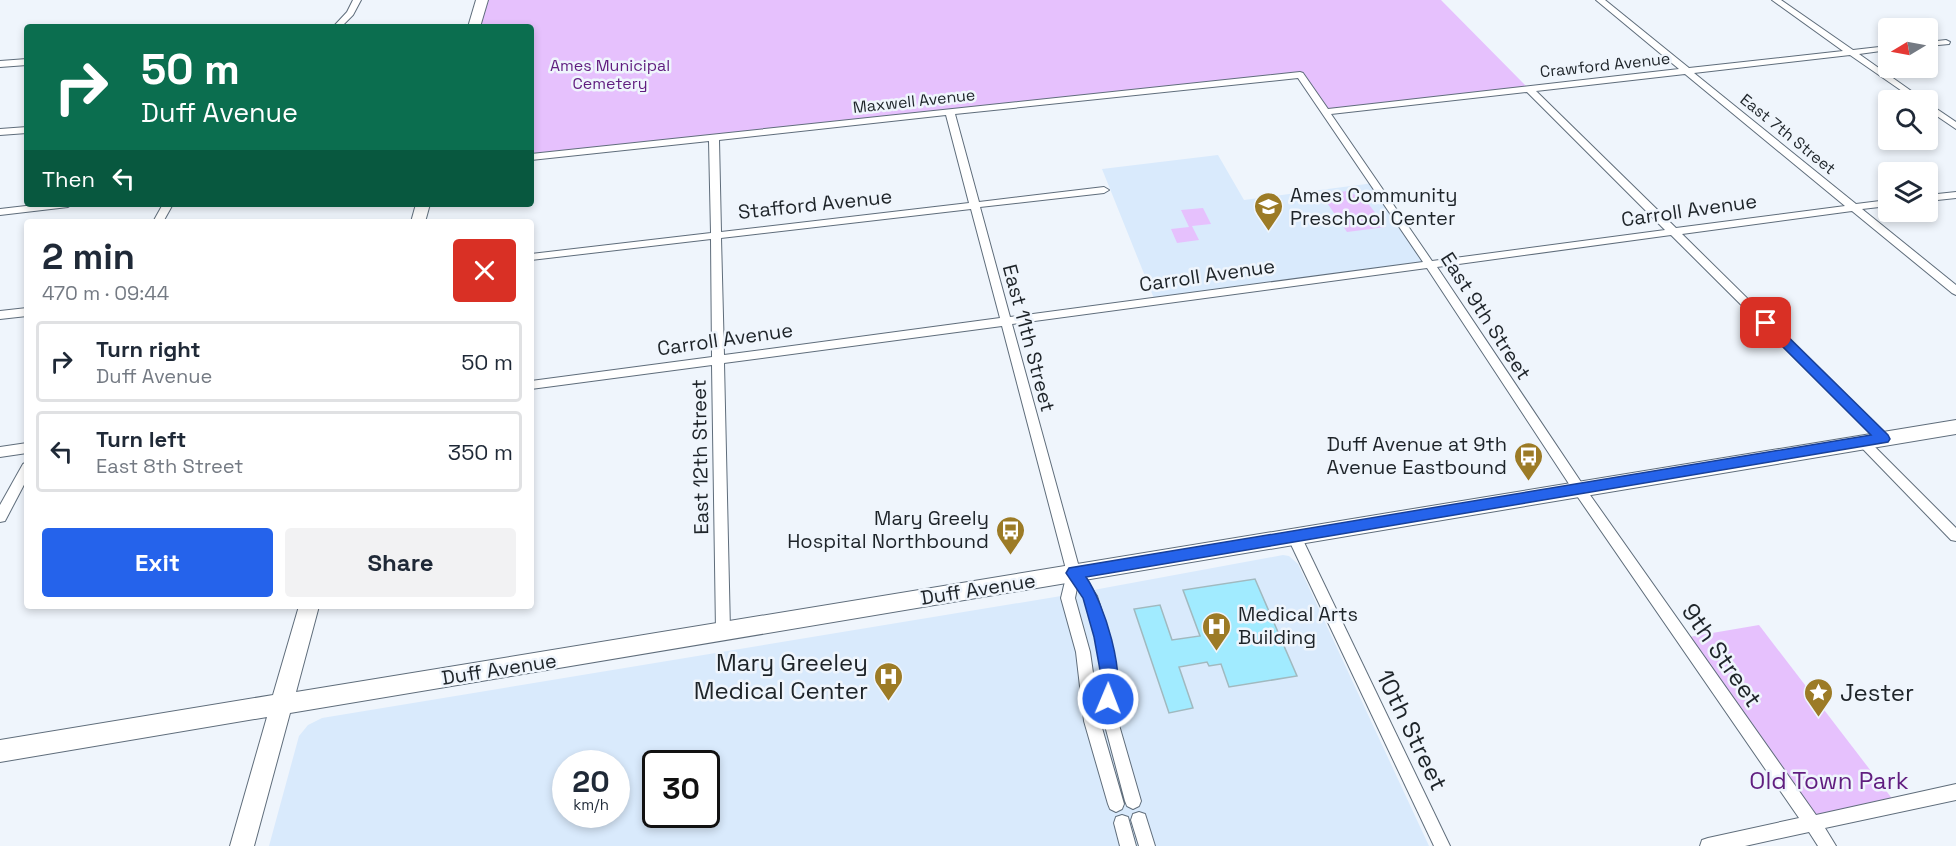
<!DOCTYPE html>
<meta charset="utf-8">
<style>
:root{--surface:#fff;--page:#f2f2f3;--text:#1f2937;--muted:#747a83;--line:#e0e1e3;--accent:#2563eb}
body{margin:0;font-family:"Space Grotesk",sans-serif;background:var(--page);color:var(--text);height:100vh;display:flex;flex-direction:column;font-size:22px;white-space:nowrap}
*{box-sizing:border-box;margin:0}
p{font-size:20px;color:var(--muted)}
.icon{flex:none;width:33px;height:33px;fill:none;stroke:currentColor;stroke-width:2;stroke-linecap:round;stroke-linejoin:round}
.map{position:relative;flex:1;overflow:hidden}
.drawer{position:absolute;left:24px;top:219px;width:510px;height:390px;display:flex;flex-direction:column;background:var(--surface);border-radius:6px;box-shadow:0 3px 9px #0003}
.drawer>*{flex:none}
.banner{position:absolute;left:24px;top:24px;width:510px;height:183px;border-radius:6px;box-shadow:0 3px 9px #0003;background:#0b6e4f;color:#fff;overflow:hidden}
.needle{width:39px;rotate:260deg}
.buttons{position:absolute;left:1878px;top:18px;display:grid;gap:12px}
.buttons a{display:grid;place-items:center;width:60px;height:60px;border-radius:6px;background:var(--surface);box-shadow:0 3px 9px #0003;font-size:30px}
.speed{position:absolute;left:552px;top:750px;display:flex;gap:12px;font-size:30px;font-weight:700;text-align:center}
.speed>*{display:grid;place-content:center;width:78px;height:78px;border-radius:50%;background:var(--surface);box-shadow:0 3px 9px #0003;line-height:1}
.speed small{font-size:15px;font-weight:400}
.speed .limit{border:3px solid #111;border-radius:9px;background:#fff;color:#111}
.pin{position:absolute;display:grid;place-items:center;width:51px;height:51px;color:#fff;margin:-26px;border-radius:12px;box-shadow:0 3px 9px #0006}
.me{position:absolute;width:66px;margin:-33px;rotate:1deg;stroke-linejoin:round;filter:drop-shadow(0 0 4px #0008)}
.turn{display:flex;align-items:center;gap:21px;height:126px;padding:0 18px;font-size:27px}
.turn .icon{width:78px;height:78px;stroke-width:2.5}
.turn b{display:block;font-size:42px;line-height:51px}
.then{display:flex;align-items:center;height:57px;padding:0 18px;background:#0003;gap:12px;font-size:22px}
.round{display:grid;place-items:center;flex:none;width:63px;height:63px;border-radius:6px;background:var(--page)}
.overview{display:flex;align-items:center;justify-content:space-between;height:102px;padding:0 18px}
h1{font-size:36px;font-weight:700;line-height:45px}
.button{display:flex;gap:12px;margin-top:auto;padding:12px 18px}
.button a{flex:1;height:69px;border-radius:6px;background:var(--accent);color:#fff;font-size:24px;font-weight:700;line-height:69px;text-align:center}
.button a+a{background:var(--page);color:var(--text)}
ul{padding:0;list-style:none}
li{display:flex;align-items:center;gap:18px;height:81px;margin:0 12px 9px;padding:0 6px;border:3px solid var(--line);border-radius:6px}
li div{flex:1}
li b{display:block;font-size:22px}
li em{font-style:normal}
.map>svg:first-child{display:block}
.built{fill:#d9eafc;fill-rule:evenodd}
.green{fill:#e6c1fd}
.building{fill:#a1ebff;stroke:#a1b9bf;stroke-width:1.5}
.lines{fill:none;stroke-linecap:round;stroke-linejoin:round}
.minor-casing{stroke:#5f6d7b;stroke-width:2}
.secondary-casing{stroke:#5f6d7b;stroke-width:2}
.minor{fill:#fff;fill-rule:evenodd}
.secondary{fill:#fff;fill-rule:evenodd}
.route{fill:#2563eb;stroke:#184099;stroke-width:1.5}
.labels{text-anchor:middle;dominant-baseline:central;stroke-width:5;stroke-linejoin:round;paint-order:stroke}
.far-park-label{font-size:16px;fill:#601d7f;stroke:#eff5fc}
.far-street-label{font-size:16px;fill:#1e2429;stroke:#eff5fc}
.poi-label{font-size:20px;fill:#1e2429;stroke:#eff5fc;text-anchor:start}
.street-label{font-size:20px;fill:#1e2429;stroke:#eff5fc}
.near-street-label{font-size:24px;fill:#1e2429;stroke:#eff5fc}
.near-poi-label{font-size:24px;fill:#1e2429;stroke:#eff5fc;text-anchor:end}
.near-park-label{font-size:24px;fill:#601d7f;stroke:#eff5fc}
</style>
<div class="map">
<svg width="1956" height="846" viewBox="0 0 1956 846">
<rect width="100%" height="100%" fill="#eff5fc"/>
<!-- built -->
<g class="built">
<path d="M1218 155 1244 200 1374 183 1433 264 1155 301 1102 169Z"/>
<path d="M1283 555 1289 556 1298 564 1429 846H269L299 736 308 725 322 718 1061 596ZM566 764H616V814H566ZM656 764H706V814H656Z"/>
</g>
<!-- green -->
<g class="green">
<path d="M482 0H1441L1529 89 1325 112 1299 75 531 157V27H474Z"/>
<path d="M1348 191 1367 202 1386 227 1347 232 1321 194Z"/>
<path d="M1203 208 1211 224 1192 226 1199 240 1177 243 1171 229 1189 227 1181 210Z"/>
<path d="M1759 625 1897 805 1812 824 1683 638Z"/>
</g>
<!-- building -->
<path class="building" d="M1255 579 1297 676 1229 687 1221 664 1209 666 1207 662 1179 667 1193 708 1169 713 1134 609 1160 605 1172 640 1200 636 1183 590Z"/>
<g class="lines">
<defs>
<g id="minor">
<path d="M353 0H361L353 15 341 27H333L347 12Z"/>
<path d="M1596 0H1605L1689 68 1843 51 1772 0H1781L1853 50 1888 46V50L1859 54 1924 100H1915L1850 55 1694 73 1856 204 1888 200V206L1862 209 1956 285V295L1952 293 1852 211 1682 234 1887 436 1889 439 1887 442H1879L1671 235 1437 267 1583 485 1816 815 1956 784V800L1825 828 1836 846H1818L1809 832 1745 846H1700L1702 840 1708 838 1799 818 1575 493 1427 268 1012 324 1080 571 1097 596 1110 637 1116 670 1117 718 1141 801 1139 806 1133 809 1127 806 1125 801 1103 718 1102 670 1096 637 1084 598 1077 588 1075 598 1090 652 1100 721 1124 804 1122 809 1116 812 1110 809 1108 804 1084 721 1076 652 1061 598 1067 573 1002 326 724 363 730 631 728 635 723 637 718 635 716 631 712 365 531 389V381L712 357 711 239 531 260V254L711 233 709 141 531 160V154L1300 72 1303 73 1328 109 1679 69ZM1685 74 1845 206 1676 228 1536 91ZM1298 78 1423 262 1010 317 980 207 1104 193 1109 190 1104 187 979 202 955 114ZM1527 92 1665 230 1432 261 1331 114ZM946 115 969 203 721 232 719 140ZM971 209 1000 318 724 355 721 238Z"/>
<path d="M1946 40 1950 42 1949 44 1928 46V42Z"/>
<path d="M27 59V65L0 67V61Z"/>
<path d="M1928 103 1956 122V129L1928 110Z"/>
<path d="M27 127V133L0 135V129Z"/>
<path d="M1956 192V198L1928 201V195Z"/>
<path d="M43 204H73L68 207 0 215V209Z"/>
<path d="M163 204H173L163 222H153Z"/>
<path d="M27 308V316L0 319V311Z"/>
<path d="M1863 437 1867 439 1956 528V541L1951 540 1859 445 1857 442 1859 439Z"/>
<path d="M27 443V453L0 457V447Z"/>
<path d="M27 462V479L5 521 0 522V505L23 464Z"/>
<path d="M1294 531 1299 532 1301 536 1450 846H1434L1287 536 1289 532Z"/>
<path d="M1139 812 1145 814 1155 846H1139L1131 820 1133 814Z"/>
<path d="M1122 815 1128 817 1136 846H1120L1114 823 1116 817Z"/>
</g>
<g id="secondary">
<path d="M476 0H488L480 27H468Z"/>
<path d="M416 204H430L425 222H411Z"/>
<path d="M1956 420V434L290 713 254 846H230L267 717 0 762V740L273 695 299 606H319L296 692Z"/>
</g>
</defs>
<!-- minor casing -->
<use href="#minor" class="minor-casing"/>
<!-- secondary casing -->
<use href="#secondary" class="secondary-casing"/>
<!-- minor -->
<use href="#minor" class="minor"/>
<!-- secondary -->
<use href="#secondary" class="secondary"/>
</g>
<!-- route -->
<path class="route" d="M1766 319 1771 320 1888 435 1890 439 1888 442 1086 577C1104 603 1127 675 1114 704L1108 707 1102 704 1099 699 1100 670 1094 637 1083 598 1066 573 1069 568 1871 435 1762 326 1760 323Z"/>
<!-- icons -->
<defs>
<symbol id="school-pin" viewBox="-11 -11 22 30"><path d="M0 17L-7.5 6A9.5 9.5 0 1 1 7.5 6Z" fill="#9c7b26" stroke="#eff5fc"/><path d="M0-5L7-2L0 1L-7-2ZM-4 1L0 2.5L4 1V4Q0 6-4 4Z" fill="#fff"/></symbol>
<symbol id="bus-pin" viewBox="-11 -11 22 30"><path d="M0 17L-7.5 6A9.5 9.5 0 1 1 7.5 6Z" fill="#9c7b26" stroke="#eff5fc"/><path d="M-5-6H5V4H4V6H2V4H-2V6H-4V4H-5ZM-3.5-4V0h7V-4ZM-3.5 1.2v1.5H-2V1.2ZM2 1.2v1.5H3.5V1.2Z" fill="#fff"/></symbol>
<symbol id="hospital-pin" viewBox="-11 -11 22 30"><path d="M0 17L-7.5 6A9.5 9.5 0 1 1 7.5 6Z" fill="#9c7b26" stroke="#eff5fc"/><path d="M-5-5h3v3.5h4V-5h3V5h-3V1.5h-4V5h-3Z" fill="#fff"/></symbol>
<symbol id="sight-pin" viewBox="-11 -11 22 30"><path d="M0 17L-7.5 6A9.5 9.5 0 1 1 7.5 6Z" fill="#9c7b26" stroke="#eff5fc"/><path d="M0-6L1.8-2.2L6-1.7L2.9 1.2L3.7 5.4L0 3.3L-3.7 5.4L-2.9 1.2L-6-1.7L-1.8-2.2Z" fill="#fff"/></symbol>
</defs>
<g fill-rule="evenodd">
<use href="#school-pin" x="1252" y="190" width="33" height="45"/>
<use href="#bus-pin" x="1512" y="440" width="33" height="45"/>
<use href="#bus-pin" x="994" y="514" width="33" height="45"/>
<use href="#hospital-pin" x="1200" y="610" width="33" height="45"/>
<use href="#hospital-pin" x="872" y="660" width="33" height="45"/>
<use href="#sight-pin" x="1802" y="676" width="33" height="45"/>
</g>
<g class="labels">
<!-- far-park labels -->
<g class="far-park-label">
<text x="610" y="65">Ames Municipal<tspan x="610" dy="18">Cemetery</tspan></text>
</g>
<!-- far-street labels -->
<g class="far-street-label">
<text transform="translate(1605 65) rotate(-6)">Crawford Avenue</text>
<text transform="translate(914 101) rotate(-6)">Maxwell Avenue</text>
<text transform="translate(1788 134) rotate(39)">East 7th Street</text>
</g>
<!-- poi labels -->
<g class="poi-label">
<text x="1290" y="195">Ames Community<tspan x="1290" dy="23">Preschool Center</tspan></text>
<text x="1507" y="444" text-anchor="end">Duff Avenue at 9th<tspan x="1507" dy="23">Avenue Eastbound</tspan></text>
<text x="989" y="518" text-anchor="end">Mary Greely<tspan x="989" dy="23">Hospital Northbound</tspan></text>
<text x="1238" y="614">Medical Arts<tspan x="1238" dy="23">Building</tspan></text>
</g>
<!-- street labels -->
<g class="street-label">
<text transform="translate(815 204) rotate(-6)">Stafford Avenue</text>
<text transform="translate(1689 210) rotate(-8)">Carroll Avenue</text>
<text transform="translate(1207 275) rotate(-8)">Carroll Avenue</text>
<text transform="translate(1486 316) rotate(57)">East 9th Street</text>
<text transform="translate(1029 338) rotate(75)">East 11th Street</text>
<text transform="translate(725 339) rotate(-8)">Carroll Avenue</text>
<text transform="translate(700 457) rotate(-91)">East 12th Street</text>
<text transform="translate(978 589) rotate(-9)">Duff Avenue</text>
<text transform="translate(499 669) rotate(-9)">Duff Avenue</text>
</g>
<!-- near-street labels -->
<g class="near-street-label">
<text transform="translate(1722 655) rotate(55)">9th Street</text>
<text transform="translate(1412 730) rotate(64)">10th Street</text>
</g>
<!-- near-poi labels -->
<g class="near-poi-label">
<text x="868" y="662">Mary Greeley<tspan x="868" dy="28">Medical Center</tspan></text>
<text x="1840" y="692" text-anchor="start">Jester</text>
</g>
<!-- near-park labels -->
<g class="near-park-label">
<text x="1829" y="780">Old Town Park</text>
</g>
</g>
</svg>
<div class="buttons">
<a><svg class="needle" viewBox="-14 -14 28 28"><path d="M0-13l5 13h-10z" fill="#e53935"/><path d="M0 13l5-13h-10z" fill="#747a83"/></svg></a>
<a><svg class="icon" aria-label="search" viewBox="0 0 24 24"><circle cx="10" cy="10" r="6"/><path d="M15 15l6 6"/></svg></a>
<a><svg class="icon" aria-label="layers" viewBox="0 0 24 24"><path d="M12 4l9 5-9 5-9-5zM3 14l9 5 9-5"/></svg></a>
</div>
<div class="speed"><div>20<small>km/h</small></div><div class="limit">30</div></div>
<div class="pin" style="left:1766px;top:323px;background:#d93025"><svg class="icon" aria-label="arrive" viewBox="0 0 24 24"><path d="M6 21V4h12l-3 4 3 4H6"/></svg></div>
<svg class="me" style="left:1108px;top:699px" viewBox="-20 -20 40 40"><circle r="17" fill="#2563eb" stroke="#fff" stroke-width="3"/><path d="M0-11L8 9 0 5-8 9z" fill="#fff"/></svg>
<div class="banner">
<div class="turn"><svg class="icon" aria-label="right" viewBox="0 0 24 24"><path d="M7 20v-9h11M14 6l5 5-5 5"/></svg><div><b>50 m</b>Duff Avenue</div></div>
<div class="then">Then<svg class="icon" aria-label="left" viewBox="0 0 24 24"><path d="M17 20v-9H6M10 6l-5 5 5 5"/></svg></div>
</div>
<section class="drawer">
<div class="overview"><div><h1>2 min</h1><p>470 m · 09:44</p></div><a class="round" style="background:#d93025;color:#fff"><svg class="icon" aria-label="close" viewBox="0 0 24 24"><path d="M6 6l12 12M18 6L6 18"/></svg></a></div>
<ul>
<li><svg class="icon" aria-label="right" viewBox="0 0 24 24"><path d="M7 20v-9h11M14 6l5 5-5 5"/></svg><div><b>Turn right</b><p>Duff Avenue</p></div><em>50 m</em></li>
<li><svg class="icon" aria-label="left" viewBox="0 0 24 24"><path d="M17 20v-9H6M10 6l-5 5 5 5"/></svg><div><b>Turn left</b><p>East 8th Street</p></div><em>350 m</em></li>
</ul>
<div class="button"><a>Exit</a><a>Share</a></div>
</section>
</div>
